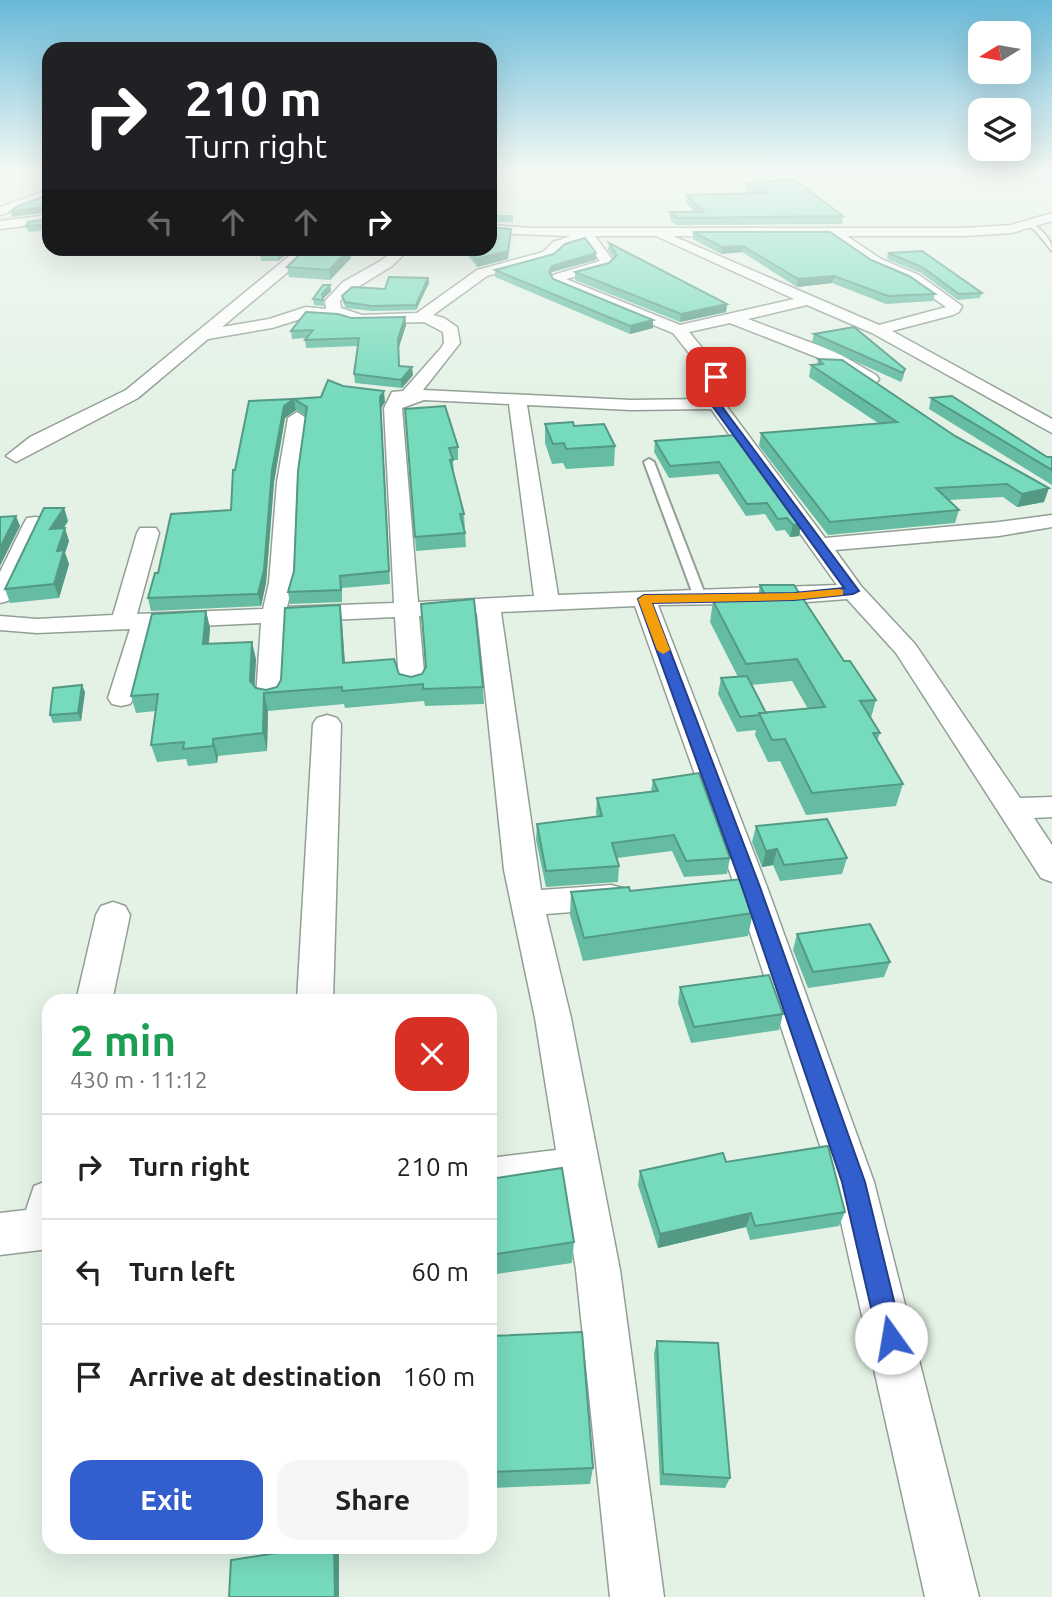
<!DOCTYPE html>
<meta charset="utf-8">
<style>
:root{--surface:#fff;--page:#f6f6f6;--text:#222;--muted:#767676;--line:#e0e0e0;--accent:#335fce}
body{margin:0;font-family:Ubuntu,sans-serif;background:var(--page);color:var(--text);height:100vh;display:flex;flex-direction:column;font-size:26px;white-space:nowrap}
*{box-sizing:border-box;margin:0}
p{font-size:23px;color:var(--muted)}
.icon{flex:none;width:38px;height:38px;fill:none;stroke:currentColor;stroke-width:2;stroke-linecap:round;stroke-linejoin:round}
.map{position:relative;flex:1;overflow:hidden}
.sheet{position:absolute;left:42px;top:994px;width:455px;height:560px;display:flex;flex-direction:column;background:var(--surface);border-radius:21px;box-shadow:0 7px 28px #0002}
.sheet>*{flex:none}
.hud{position:absolute;left:42px;top:42px;width:455px;height:214px;border-radius:21px;box-shadow:0 7px 28px #0002;background:#202124;color:#fff;overflow:hidden}
.needle{width:46px;rotate:259deg}
.tools{position:absolute;left:968px;top:21px;display:grid;gap:14px}
.tools a{display:grid;place-items:center;width:63px;height:63px;border-radius:14px;background:var(--surface);box-shadow:0 7px 28px #0002;font-size:35px}
.pin{position:absolute;display:grid;place-items:center;width:60px;height:60px;color:#fff;margin:-30px;border-radius:14px;box-shadow:0 4px 10px #0006}
.me{position:absolute;width:77px;margin:-38px;rotate:347deg;stroke-linejoin:round;filter:drop-shadow(0 0 5px #0008)}
.turn{display:flex;align-items:center;gap:24px;height:147px;padding:0 28px;font-size:32px}
.turn .icon{width:91px;height:91px;stroke-width:2.5}
.turn b{display:block;font-size:49px;line-height:60px}
.lanes{display:flex;align-items:center;height:66px;padding:0 28px;background:#0003;justify-content:center;gap:35px;direction:ltr}
.lanes .off{opacity:.35}
.round{display:grid;place-items:center;flex:none;width:74px;height:74px;border-radius:21px;background:var(--page)}
.headline{display:flex;align-items:center;justify-content:space-between;height:119px;padding:0 28px}
h1{font-size:42px;font-weight:700;line-height:52px;color:#1e9e55}
.primary-button{display:flex;gap:14px;margin-top:auto;padding:14px 28px}
.primary-button a{flex:1;height:80px;border-radius:21px;background:var(--accent);color:#fff;font-size:28px;font-weight:700;line-height:80px;text-align:center}
.primary-button a+a{background:var(--page);color:var(--text)}
ul{padding:0;list-style:none}
li{display:flex;align-items:center;gap:21px;height:105px;padding:0 28px;border-top:2px solid var(--line)}
li div{flex:1}
li b{display:block;font-size:26px}
li em{font-style:normal}
.map>svg:first-child{display:block}
.lines{fill:none;stroke-linecap:round;stroke-linejoin:round}
.service-casing{stroke:#929f94;stroke-width:4}
.minor-casing{stroke:#929f94;stroke-width:3}
.service{fill:#fff;fill-rule:evenodd}
.minor{fill:#fff;fill-rule:evenodd}
.wall{fill:#65bca3;fill-rule:evenodd}
.shaded-wall{fill:#539984}
.building{fill:#76dbbd;stroke:#539984;stroke-width:2}
.route{fill:#335fce;stroke:#213e86;stroke-width:2}
.slow{fill:#f59e0b}
</style>
<div class="map">
<svg width="1052" height="1597" viewBox="0 0 1052 1597">
<rect width="100%" height="100%" fill="#e4f2e6"/>
<g class="lines">
<defs>
<g id="service">
<path d="M1028 222C1039 227 1052 238 1052 251L1035 230 1026 225Z"/>
<path d="M649 459 654 462 706 597 704 599H696L694 597 644 462Z"/>
</g>
<g id="minor">
<path d="M49 190V198L0 215V207Z"/>
<path d="M1052 213V221L1012 233 965 236H847L881 259 919 275 962 306 959 312 953 315 892 331 1052 419V433L872 333 807 305 748 319 836 352 876 375 879 379 876 383H864L824 360 730 323 689 332 726 377 725 404 825 538 999 522 1052 515V527L999 536 835 550 861 586 915 644 1020 798 1052 797V817L1034 818 1052 845V882L1041 878 896 653 847 599 794 603 658 605 767 887 874 1182 979 1597H925L832 1182 735 887 635 606 501 612 541 890 611 885 623 888 627 897 623 906 611 909 546 914 571 1018 620 1270 664 1597H610L576 1270 563 1187 490 1196V1158L556 1150 535 1018 504 870 477 613 419 616 425 684 421 690 412 692 403 690 399 684 395 617 286 622 282 697 278 703 269 705 260 703 256 697 261 623 155 628 134 698 130 704 121 706 112 704 108 698 130 629 37 633 0 630V616L37 619 113 615 137 533 140 528H156L159 533 137 614 263 609 269 583 277 482 288 418 297 412 306 418 297 482 293 583 287 607 394 603 384 408 392 392 403 391 441 348 444 343 443 332 424 322 362 324 339 319 307 317 272 328 208 339 138 398 16 462 6 456 30 437 126 390 299 248H389L383 252 308 255 222 327 269 319 306 307 326 309 325 301 343 282 382 260 396 248H410L392 266 345 295 340 301 341 308 362 315 417 313 477 270 543 252 553 242 571 236 490 233V225L530 228H965L1011 225ZM595 236H656L794 299 680 325 566 279 607 269 614 262ZM673 236H830L871 265 909 281 946 307 879 325ZM585 240 600 261 553 275 551 278 555 285 673 333 708 377 707 399 631 400 423 390 460 343 457 327 444 318 433 315 487 276 553 258 563 248ZM424 400 509 404 534 596 418 602 402 408ZM527 405 631 410 711 409 837 585 558 595Z"/>
<path d="M49 215V223L0 229V221Z"/>
<path d="M35 517 43 518 46 523 12 596 8 601 0 603V572L24 523 27 518Z"/>
<path d="M327 715 337 718 341 724 333 1001H297L313 724 317 718Z"/>
<path d="M113 902 125 906 130 915 112 1001H76L96 915 101 906Z"/>
<path d="M49 1180V1249L0 1255V1213L26 1210 34 1186Z"/>
</g>
</defs>
<!-- service casing -->
<use href="#service" class="service-casing"/>
<!-- minor casing -->
<use href="#minor" class="minor-casing"/>
<!-- service -->
<use href="#service" class="service"/>
<!-- minor -->
<use href="#minor" class="minor"/>
</g>
<!-- wall -->
<g class="wall">
<path d="M746 183 843 216 842 224 676 225 670 220V212H695L686 203 687 195 753 193 745 190Z"/>
<rect x="490" y="215" width="23" height="7"/>
<path d="M49 219V230L28 232 26 226Z"/>
<path d="M693 232 871 260 935 294 933 301 886 304 832 283 797 287 742 252 721 254 693 239Z"/>
<path d="M511 236 508 259 477 267 469 257V249Z"/>
<path d="M609 243 727 304 726 312 680 322 575 280V272L609 263 614 258 608 250Z"/>
<path d="M266 248H295L278 261H261L260 253Z"/>
<path d="M350 248 351 258 330 280 289 277 287 267Z"/>
<path d="M888 253 982 293 980 298 958 300 921 273 887 259Z"/>
<path d="M596 260 552 272 551 276 553 279 653 320V328L630 334 495 277V270Z"/>
<path d="M428 278 429 283 416 310 372 311 346 308 343 302 342 296 385 289Z"/>
<path d="M330 285 331 291 323 299 324 306 314 305 313 299Z"/>
<path d="M405 317 406 325 399 347V366L413 375 402 388 355 383 354 374 358 346 306 348 305 340 306 338 292 339 291 331 351 318Z"/>
<path d="M814 334 905 369 903 378 901 382 812 342Z"/>
<path d="M818 359 1044 502 1017 507 1003 497 949 500 959 510 955 523 828 535 759 446 761 433 878 423 809 377 811 365H817Z"/>
<path d="M931 398 1047 457H1052V485L929 409Z"/>
<path d="M294 399 296 410 285 418 274 482 266 583 261 606 151 611 148 598 158 573 231 510 235 470Z"/>
<path d="M294 399 385 402 381 408 390 584 342 588V602L290 604 288 592 294 571 306 416 296 410Z"/>
<path d="M405 409 458 447V460H453L454 473 464 514 466 547 416 551Z"/>
<path d="M545 424 574 426 615 446 614 466 566 469 563 463 552 464 545 443Z"/>
<path d="M736 435 801 524 799 536 790 537 785 530 776 531 765 514 746 516 718 474 669 478 654 452 655 441Z"/>
<path d="M64 508 68 521 64 528 69 541 65 553 69 564 59 598 10 603 5 589Z"/>
<path d="M760 585 844 661 876 700 871 718 880 733 877 741 903 784 896 806 806 815 780 761 768 762 755 735 756 730 737 732 718 694 721 678 738 677 710 622 713 601 758 597ZM792 681 808 709 766 713 751 685Z"/>
<path d="M340 605 342 622 345 663 411 677 483 687 484 704 425 706 424 701 345 708 344 704 268 711 267 751 218 756 217 763 188 766 186 759 157 762 151 745 156 711 136 713 131 696 206 611 210 628 209 644 256 659 254 687 256 688 266 690 277 687Z"/>
<path d="M85 692 81 721 53 723 50 715Z"/>
<path d="M653 780 730 858 727 874 684 877 672 851 617 858 619 866 618 882 546 887 536 840 537 824 597 817 596 813 597 798 651 791Z"/>
<path d="M756 826 847 858 842 874 780 881 773 865 762 867 752 842Z"/>
<path d="M630 891 753 913 748 936 583 961 570 915 571 892Z"/>
<path d="M797 934 890 962 884 977 808 988 793 950Z"/>
<path d="M680 987 783 1014 779 1030 691 1043 678 1003Z"/>
<path d="M726 1162 845 1212 839 1226 750 1240 746 1227 658 1248 638 1185 640 1171Z"/>
<path d="M490 1179 574 1242 572 1263 490 1275Z"/>
<path d="M490 1336 593 1468 590 1484 490 1488Z"/>
<path d="M657 1341 730 1478 725 1488 660 1485 654 1353Z"/>
</g>
<!-- shaded-wall -->
<g class="shaded-wall">
<path d="M47 207 49 212 12 217 11 211Z"/>
<path d="M511 229 508 259 477 267 476 259Z"/>
<path d="M743 246 742 252 721 254 722 247Z"/>
<path d="M284 248H295L278 261 277 254Z"/>
<path d="M350 248 351 258 330 280 329 270Z"/>
<path d="M596 253V260L552 272 549 279V272L552 266Z"/>
<path d="M834 276 832 283 797 287 798 279Z"/>
<path d="M428 278 429 283 416 310V305Z"/>
<path d="M330 285 331 291 323 299 322 294Z"/>
<path d="M727 304 726 312 680 322 681 314Z"/>
<path d="M405 317 406 325 399 347 398 339Z"/>
<path d="M653 320V328L630 334V326Z"/>
<path d="M412 367 413 375 402 388 401 380Z"/>
<path d="M384 391 385 402 381 408 390 584 380 397Z"/>
<path d="M294 399 296 410 285 418 274 482 266 583 261 606 258 594 272 470 284 406Z"/>
<path d="M1049 488 1044 502 1017 507 1022 494Z"/>
<path d="M64 508 68 521 54 542 50 529Z"/>
<path d="M16 516 20 526 0 566V548Z"/>
<path d="M801 524 799 536 790 537 793 525Z"/>
<path d="M65 528 69 541 65 553 69 564 59 598 54 584 57 551Z"/>
<path d="M340 605 342 622 346 680 343 663Z"/>
<path d="M206 611 210 628 207 661 203 644Z"/>
<path d="M252 642 256 659 254 698 250 681Z"/>
<path d="M82 685 85 692 81 721 78 713Z"/>
<path d="M264 693 268 711 267 751 263 733Z"/>
<path d="M213 739 218 756 217 763 213 746Z"/>
<path d="M777 849 773 865 762 867 766 851Z"/>
<path d="M751 1213 746 1227 658 1248 660 1234Z"/>
<path d="M334 1547H336L339 1554V1597H335Z"/>
</g>
<!-- building -->
<g class="building">
<path d="M794 179 843 216 677 218 670 212H704L687 195 769 193 746 183Z"/>
<path d="M49 192V208L47 207 11 211 18 206 48 195Z"/>
<path d="M49 219V225L26 226 28 222Z"/>
<path d="M490 227 511 229 508 251 476 259 469 249 490 248Z"/>
<path d="M693 232H830L871 260 909 276 935 294 888 296 834 276 798 279 743 246 722 247Z"/>
<path d="M585 238 596 253 552 266 549 272 553 279 653 320 630 326 495 270 554 254 565 244Z"/>
<path d="M609 243 727 304 681 314 575 272 609 263 617 255Z"/>
<path d="M266 248H284L277 254 260 253Z"/>
<path d="M306 248H350L329 270 287 267Z"/>
<path d="M922 251 982 293 959 294 922 267 888 253Z"/>
<path d="M389 277 428 278 416 305 372 306 345 302 342 296 352 287 385 289Z"/>
<path d="M323 285H330L322 294 323 300 313 299Z"/>
<path d="M306 312 338 314 351 318 405 317 398 339 399 366 412 367 401 380 354 374 359 338 305 340 313 330 291 331Z"/>
<path d="M854 327 905 369 903 373 814 334Z"/>
<path d="M818 359 842 360 955 436 1049 488 1022 494 1007 484 936 488 959 510 830 522 761 433 897 422 811 365 823 364Z"/>
<path d="M328 380 343 386 384 391 380 397 389 571 340 576 341 590 288 592 294 571 298 471 307 407 294 399 321 397Z"/>
<path d="M952 396 1047 457H1052V470L931 398Z"/>
<path d="M294 399 284 406 272 470 264 570 258 594 148 598 155 573H158L171 514 231 510 233 470H235L249 401Z"/>
<path d="M445 406 458 447 449 448 453 460H450L464 514H460L465 533 415 537 405 409Z"/>
<path d="M573 422 574 426 604 424 615 446 566 449 564 443 553 444 545 424Z"/>
<path d="M736 435 801 524 793 525 787 518 778 519 767 503 747 504 719 462 670 466 655 441Z"/>
<path d="M44 508H64L50 529 65 528 57 551 64 550 54 584 5 589Z"/>
<path d="M16 516 0 548V517Z"/>
<path d="M760 585H794L844 661H850L876 700 860 701 880 733H873L903 784 812 793 785 739 772 740 759 713 825 707 797 659 746 664 713 601 766 597Z"/>
<path d="M474 599 483 687 423 689V684L342 691V687L264 693 263 733 213 739V746L183 749 184 742 151 745 158 694 131 696 152 614 206 611 203 644 252 642 250 681 256 688 266 690 277 687 281 680 285 608 340 605 343 663 394 659 399 674 411 677 422 674 426 667 421 604Z"/>
<path d="M747 676 766 713H759L760 715 740 717 721 678Z"/>
<path d="M82 685 78 713 50 715 53 688Z"/>
<path d="M699 773 730 858 686 861 674 835 612 843 619 866 546 871 537 824 602 816 597 798 658 791 653 780Z"/>
<path d="M827 819 847 858 784 865 777 849 766 851 756 826Z"/>
<path d="M742 879 753 913 584 938 571 892 629 887 630 891Z"/>
<path d="M870 924 890 962 813 972 797 934Z"/>
<path d="M769 975 783 1014 694 1027 680 987Z"/>
<path d="M828 1146 845 1212 755 1226 751 1213 660 1234 640 1171 723 1153 726 1162Z"/>
<path d="M562 1168 574 1242 490 1255V1179Z"/>
<path d="M582 1332 593 1468 490 1472V1336Z"/>
<path d="M657 1341 718 1343 730 1478 663 1474Z"/>
<path d="M316 1547H334L335 1597H229L231 1560Z"/>
</g>
<!-- sky -->
<linearGradient id="sky" x2="0" y2="1"><stop stop-color="#68b9d8"/><stop offset="0.43" stop-color="#f3f9f4"/><stop offset="1" stop-color="#f3f9f4" stop-opacity="0"/></linearGradient>
<rect width="1052" height="396" fill="url(#sky)"/>
<!-- route -->
<path class="route" d="M716 374 721 377 720 404 859 591 853 594 794 600 652 603 760 887 865 1182 903 1338 899 1346 891 1350 882 1346 878 1338 842 1182 742 887 638 599 644 595 794 593 844 588 711 404 712 377Z"/>
<!-- slow -->
<path class="slow" d="M839 589 843 590V595L794 600 652 603 670 650 663 654 657 650 638 599 644 595 794 593Z"/>
</svg>
<div class="tools">
<a><svg class="needle" viewBox="-14 -14 28 28"><path d="M0-13l5 13h-10z" fill="#e53935"/><path d="M0 13l5-13h-10z" fill="#767676"/></svg></a>
<a><svg class="icon" aria-label="layers" viewBox="0 0 24 24"><path d="M12 4l9 5-9 5-9-5zM3 14l9 5 9-5"/></svg></a>
</div>
<div class="pin" style="left:716px;top:377px;background:#d93025"><svg class="icon" aria-label="arrive" viewBox="0 0 24 24"><path d="M6 21V4h12l-3 4 3 4H6"/></svg></div>
<svg class="me" style="left:891px;top:1338px" viewBox="-20 -20 40 40"><circle r="19" fill="#fff"/><path d="M0-13L10 11 0 6-10 11z" fill="#335fce"/></svg>
<div class="hud">
<div class="turn"><svg class="icon" aria-label="right" viewBox="0 0 24 24"><path d="M7 20v-9h11M14 6l5 5-5 5"/></svg><div><b>210 m</b>Turn right</div></div>
<div class="lanes"><svg class="icon off" aria-label="left" viewBox="0 0 24 24"><path d="M17 20v-9H6M10 6l-5 5 5 5"/></svg><svg class="icon off" aria-label="ahead" viewBox="0 0 24 24"><path d="M12 20V5M6 11l6-6 6 6"/></svg><svg class="icon off" aria-label="ahead" viewBox="0 0 24 24"><path d="M12 20V5M6 11l6-6 6 6"/></svg><svg class="icon" aria-label="right" viewBox="0 0 24 24"><path d="M7 20v-9h11M14 6l5 5-5 5"/></svg></div>
</div>
<section class="sheet">
<div class="headline"><div><h1>2 min</h1><p>430 m · 11:12</p></div><a class="round" style="background:#d93025;color:#fff"><svg class="icon" aria-label="close" viewBox="0 0 24 24"><path d="M6 6l12 12M18 6L6 18"/></svg></a></div>
<ul>
<li><svg class="icon" aria-label="right" viewBox="0 0 24 24"><path d="M7 20v-9h11M14 6l5 5-5 5"/></svg><div><b>Turn right</b></div><em>210 m</em></li>
<li><svg class="icon" aria-label="left" viewBox="0 0 24 24"><path d="M17 20v-9H6M10 6l-5 5 5 5"/></svg><div><b>Turn left</b></div><em>60 m</em></li>
<li><svg class="icon" aria-label="arrive" viewBox="0 0 24 24"><path d="M6 21V4h12l-3 4 3 4H6"/></svg><div><b>Arrive at destination</b></div><em>160 m</em></li>
</ul>
<div class="primary-button"><a>Exit</a><a>Share</a></div>
</section>
</div>
